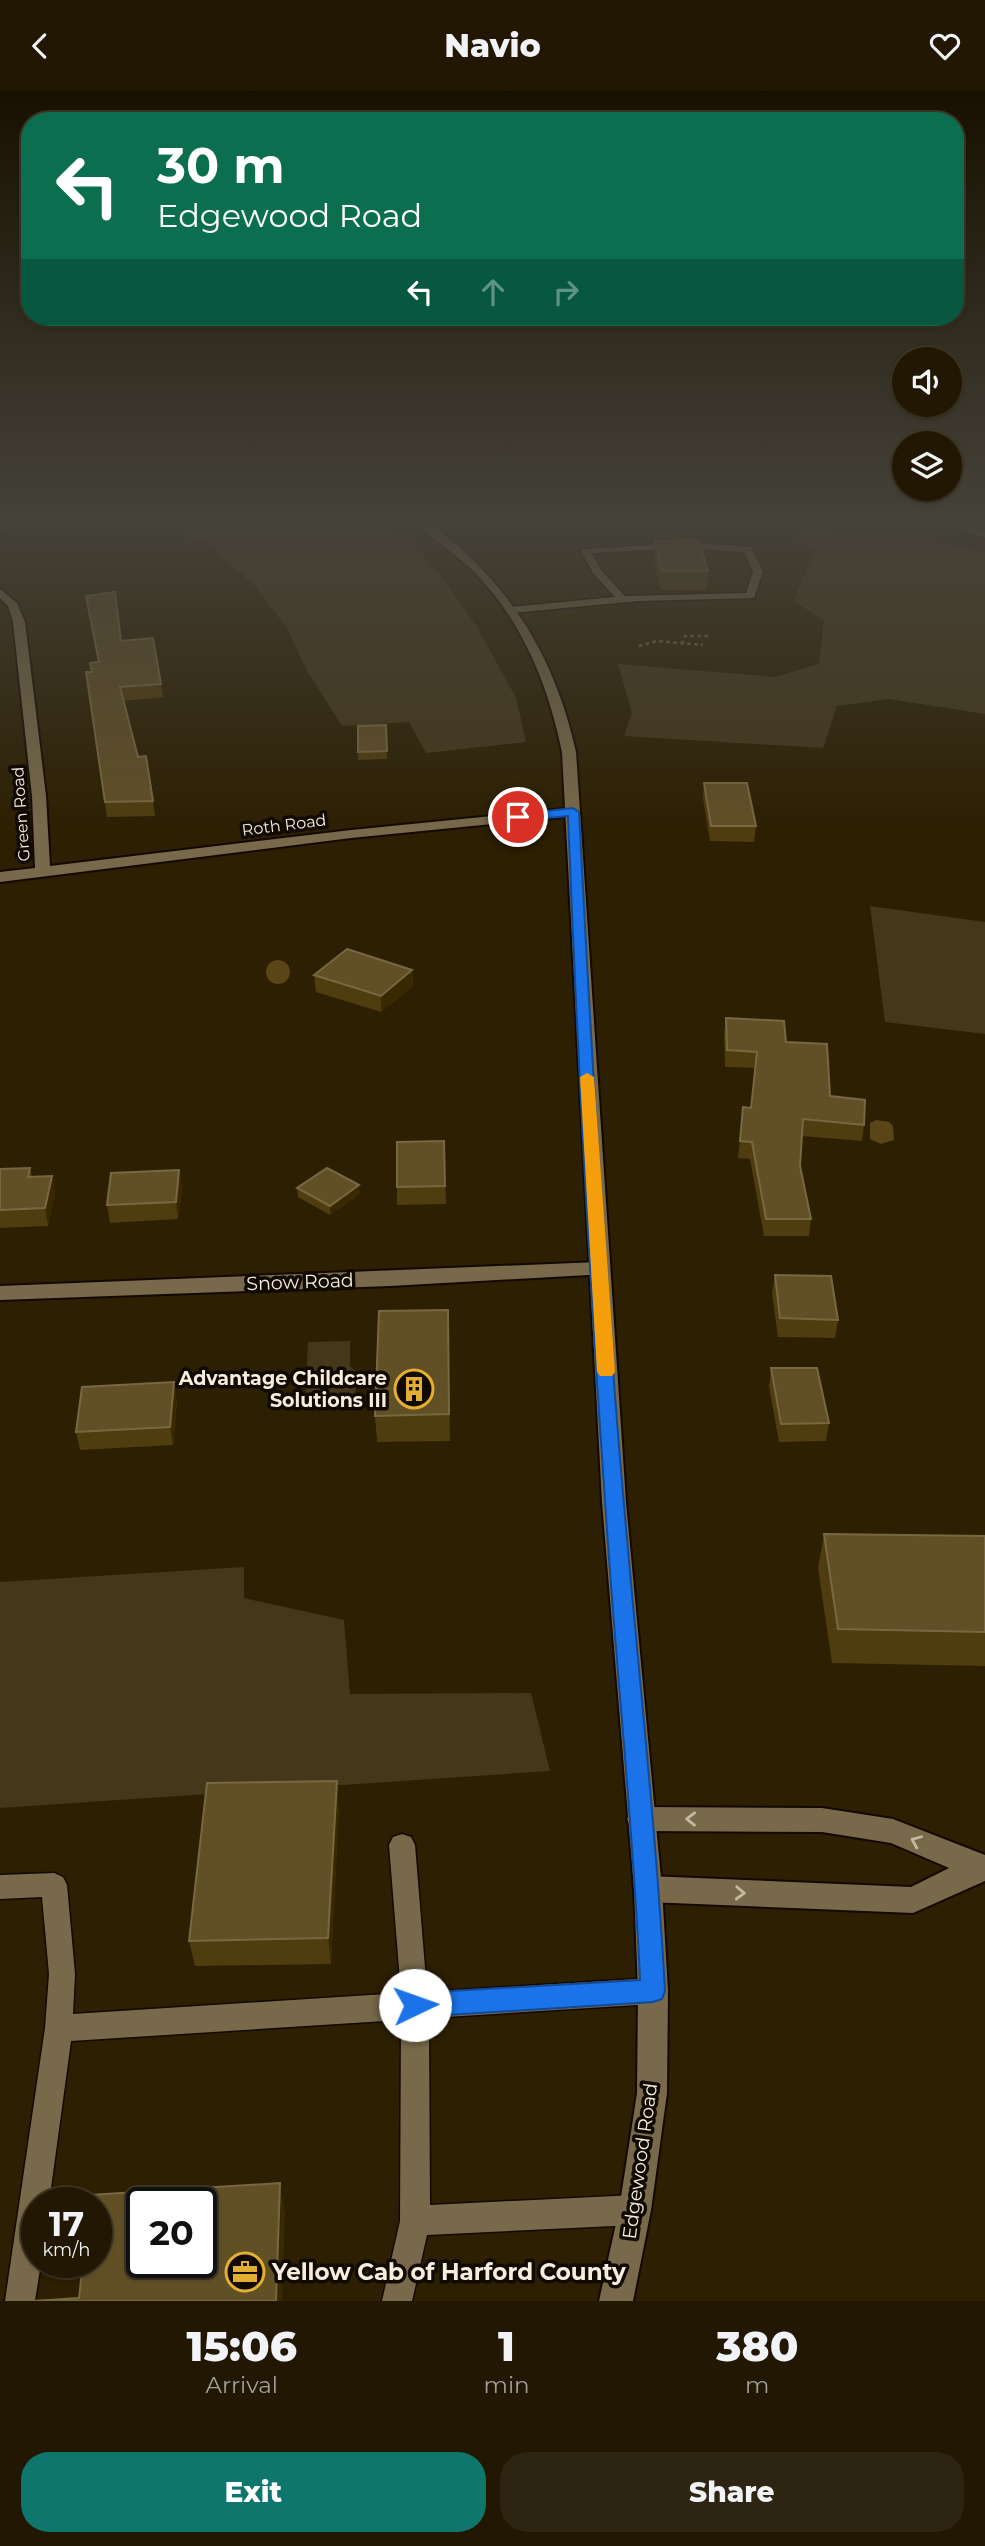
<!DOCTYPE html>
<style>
:root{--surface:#211702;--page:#2d2411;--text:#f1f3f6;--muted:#a29f99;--line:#3e3624;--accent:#0f766e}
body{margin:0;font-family:Montserrat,sans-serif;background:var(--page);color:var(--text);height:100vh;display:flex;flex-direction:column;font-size:26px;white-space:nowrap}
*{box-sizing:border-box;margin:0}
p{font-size:23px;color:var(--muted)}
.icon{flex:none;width:38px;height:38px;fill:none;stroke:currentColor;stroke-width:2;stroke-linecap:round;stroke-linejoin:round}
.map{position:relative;height:2210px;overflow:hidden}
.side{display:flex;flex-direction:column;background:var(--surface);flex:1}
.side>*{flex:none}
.hud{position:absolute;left:21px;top:21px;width:943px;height:214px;border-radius:28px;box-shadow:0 2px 5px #0004,0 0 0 2px var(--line);background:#0b6e4f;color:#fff;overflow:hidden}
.fabs{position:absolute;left:892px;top:256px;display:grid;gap:14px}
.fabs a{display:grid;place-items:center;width:70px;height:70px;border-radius:50%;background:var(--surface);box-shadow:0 2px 5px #0004,0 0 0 2px var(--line);font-size:35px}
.speed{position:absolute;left:21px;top:2096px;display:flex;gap:14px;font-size:35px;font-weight:700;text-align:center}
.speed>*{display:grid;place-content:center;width:91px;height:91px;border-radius:50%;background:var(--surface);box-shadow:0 2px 5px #0004,0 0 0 2px var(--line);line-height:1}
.speed small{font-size:18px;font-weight:400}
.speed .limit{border:4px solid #111;border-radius:10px;background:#fff;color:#111}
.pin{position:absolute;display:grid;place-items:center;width:60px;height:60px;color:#fff;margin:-30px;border:4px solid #fff;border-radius:50%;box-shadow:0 2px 7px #0007}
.me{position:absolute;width:77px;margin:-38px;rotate:87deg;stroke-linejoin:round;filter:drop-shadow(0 0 5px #0008)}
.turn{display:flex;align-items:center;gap:24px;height:147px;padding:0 21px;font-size:32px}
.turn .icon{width:91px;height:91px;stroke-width:2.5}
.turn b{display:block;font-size:49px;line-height:60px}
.lanes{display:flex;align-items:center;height:66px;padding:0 21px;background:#0003;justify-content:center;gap:35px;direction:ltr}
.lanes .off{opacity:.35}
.eta{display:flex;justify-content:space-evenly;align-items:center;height:119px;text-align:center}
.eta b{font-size:42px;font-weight:800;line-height:49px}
.primary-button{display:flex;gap:14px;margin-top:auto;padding:14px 21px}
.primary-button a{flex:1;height:80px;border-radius:28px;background:var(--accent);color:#fff;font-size:28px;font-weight:800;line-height:80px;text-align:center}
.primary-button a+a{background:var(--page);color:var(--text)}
header{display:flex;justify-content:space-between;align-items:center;height:91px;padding:0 21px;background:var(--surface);font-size:32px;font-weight:800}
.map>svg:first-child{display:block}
.green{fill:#44371a}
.water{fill:#5a4517}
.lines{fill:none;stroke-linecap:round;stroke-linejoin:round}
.service-casing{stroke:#130900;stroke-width:3}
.minor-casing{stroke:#130900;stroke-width:4}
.tertiary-casing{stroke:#130900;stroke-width:4}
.path{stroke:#746950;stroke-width:2.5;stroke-dasharray:3.5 3.5;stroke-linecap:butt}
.service{fill:#78694a;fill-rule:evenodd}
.minor{fill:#78694a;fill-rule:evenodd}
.tertiary{fill:#78694a;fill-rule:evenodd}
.wall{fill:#4f3c0f}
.shaded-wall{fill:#392901}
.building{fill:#614f26;stroke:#786842;stroke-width:2;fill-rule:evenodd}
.oneway{stroke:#c4b9a2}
.route{fill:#1a73e8;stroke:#114b97;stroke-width:2}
.slow{fill:#f59e0b}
.labels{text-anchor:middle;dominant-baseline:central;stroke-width:7;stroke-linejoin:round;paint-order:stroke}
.far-street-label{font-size:16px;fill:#f6eedd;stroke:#100a02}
.street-label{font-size:19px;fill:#f6eedd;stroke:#100a02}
.poi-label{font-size:19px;font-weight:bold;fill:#f6eedd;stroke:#100a02;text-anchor:end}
.near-poi-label{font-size:23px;font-weight:bold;fill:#f6eedd;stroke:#100a02;text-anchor:start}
</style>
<header><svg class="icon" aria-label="back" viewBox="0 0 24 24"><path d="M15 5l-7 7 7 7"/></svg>Navio<svg class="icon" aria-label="heart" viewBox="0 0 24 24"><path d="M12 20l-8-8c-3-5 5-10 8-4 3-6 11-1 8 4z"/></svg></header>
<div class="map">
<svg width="985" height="2210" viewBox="0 0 985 2210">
<rect width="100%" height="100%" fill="#2c1f02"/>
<!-- green -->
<g class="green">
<path d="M135 431H388L439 481 477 536 516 607 526 651 426 662 409 631 342 635 306 578 287 537 254 494 208 452Z"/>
<path d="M782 432 985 460V623L889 608 837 615 823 657 624 645 632 622 618 573 775 586 819 573 824 530 794 510 806 478 816 461Z"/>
<path d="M870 815 985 831V943L885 931Z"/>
<path d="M350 1250V1275L356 1281 355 1314 305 1316 308 1251Z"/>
<path d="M244 1476V1507L344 1529 350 1603 531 1602 550 1680 0 1717V1491Z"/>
</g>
<!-- water -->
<g class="water">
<circle cx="278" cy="881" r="12"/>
<path d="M876 1029 889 1031 893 1035 894 1049 881 1053 870 1048V1032Z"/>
</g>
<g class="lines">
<defs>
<g id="service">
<path d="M936 431H951L985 441V447Z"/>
<path d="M687 452 751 456 763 480 754 507 639 510 511 522 506 519 511 516 615 506 593 482 581 460 583 458ZM687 457 744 461 753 480 746 502 625 505 601 479 592 462Z"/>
<path d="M402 1743 411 1746 415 1754 427 1901 653 1887 663 1891 666 1900 663 1909 653 1913 429 1927 430 2114 635 2104 645 2109 650 2119 645 2129 635 2134 427 2144 412 2210H382L400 2130 401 1929 71 1950 49 2112H37V2172H41L35 2210H5L45 1937 49 1883 42 1806 0 1808V1784L54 1782 63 1786 67 1794 75 1883 73 1923 401 1902 389 1754 393 1746Z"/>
</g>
<g id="minor">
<path d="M7 431H22L0 440V433Z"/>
<path d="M0 498 17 512 25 531 46 705 50 775 351 739 573 717 580 721 573 725 351 747 0 791V781L35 777 32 705 13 531 8 515 0 507Z"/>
<path d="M599 1171 606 1173 609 1178 606 1183 390 1195 0 1209V1195Z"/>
<path d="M641 1716 822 1717 893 1728 985 1764V1790L913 1822 648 1811 638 1807 634 1798 638 1789 648 1785 911 1796 949 1777 891 1752 822 1741 641 1740 631 1737 627 1728 631 1719Z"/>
</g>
<path id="tertiary" d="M415 431C433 431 447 445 460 457 522 512 558 580 576 661L626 1411 662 1798 668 1900 667 2002 651 2119 633 2210H599L619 2119 637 2002 638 1900 634 1798 602 1411 562 661C548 592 521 526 469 476 452 460 430 447 415 431Z"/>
</defs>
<!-- service casing -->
<use href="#service" class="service-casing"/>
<!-- minor casing -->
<use href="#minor" class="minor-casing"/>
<!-- tertiary casing -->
<use href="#tertiary" class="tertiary-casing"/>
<!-- path -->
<g class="path">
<path d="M682 553 685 545H711"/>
<path d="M639 555 657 550 703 554"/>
</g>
<!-- service -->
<use href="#service" class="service"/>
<!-- minor -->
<use href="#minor" class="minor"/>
<!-- tertiary -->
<use href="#tertiary" class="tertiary"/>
</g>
<!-- wall -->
<g class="wall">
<path d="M655 450 708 480 707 499H661L654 468Z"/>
<path d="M86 505 122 550 161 593 163 606 124 610 138 666 153 710 155 725 107 726 86 581H91L98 571Z"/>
<path d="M386 634 387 668 358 669V661Z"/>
<path d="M704 692 756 735 754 751 710 750 703 707Z"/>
<path d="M412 879 413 895 381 921 316 901 314 884Z"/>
<path d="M726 927 786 951 830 1005 864 1034 862 1050 802 1045 800 1075 811 1128 809 1145H764L750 1068 738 1067 743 1016 751 1017 755 977 725 976 724 943Z"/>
<path d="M444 1050 446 1113 397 1114V1096Z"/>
<path d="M30 1077 32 1085H52L55 1102 48 1135 0 1137V1078Z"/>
<path d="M179 1079 182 1097 178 1128 110 1132 107 1114Z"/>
<path d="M297 1097 360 1103 330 1124 298 1106Z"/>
<path d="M775 1184 838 1229 835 1247 778 1246 772 1202Z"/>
<path d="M448 1219 450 1350 377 1351 375 1325Z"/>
<path d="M771 1277 829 1332 826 1350 779 1351 769 1296Z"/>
<path d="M177 1310 173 1354 80 1359 76 1341Z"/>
<path d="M824 1443 985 1445V1575L832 1572 818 1477Z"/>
<path d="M339 1716 331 1873 195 1875 189 1850Z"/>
</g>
<!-- shaded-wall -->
<g class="shaded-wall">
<path d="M412 879 413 895 381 921V905Z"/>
<path d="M179 1079 182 1097 178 1128 176 1111Z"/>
<path d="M52 1085 55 1102 48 1135 45 1117Z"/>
<path d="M359 1094 360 1103 330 1124V1115Z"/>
<path d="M174 1291 177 1310 173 1354 170 1336Z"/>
<path d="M337 1690 339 1716 331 1873 328 1847Z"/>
<path d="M280 2092 285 2122 282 2210H276Z"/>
</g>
<!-- building -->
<g class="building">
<path d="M699 449 708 480H662L655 450Z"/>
<path d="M115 501 121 550 153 547 161 593 120 596 138 666 146 665 153 710 105 711 86 581H92L90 572 99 571 86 505Z"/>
<path d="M386 634 387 660 358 661V635Z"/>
<path d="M704 692H747L756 735H711Z"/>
<path d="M347 858 412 879 381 905 314 884Z"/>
<path d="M726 927 784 930 786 951 827 953 830 1005 865 1009 864 1034 803 1028 800 1075 811 1128H766L752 1051 740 1050 743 1016 751 1017 757 961 727 959Z"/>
<path d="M444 1050 445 1095 397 1096V1051Z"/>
<path d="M30 1077 28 1086 52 1085 45 1117 0 1119V1078Z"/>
<path d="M327 1077 359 1094 330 1115 297 1097Z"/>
<path d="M179 1079 176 1111 107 1114 111 1082Z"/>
<path d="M775 1184 831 1185 838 1229 780 1227Z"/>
<path d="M448 1219 449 1323 375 1325 379 1220Z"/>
<path d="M771 1277H817L829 1332 781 1333Z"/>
<path d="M174 1291 170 1336 76 1341 82 1296Z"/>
<path d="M824 1443 985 1445V1541L838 1538Z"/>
<path d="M337 1690 328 1847 189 1850 207 1692Z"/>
<path d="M280 2092 276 2210H33L79 2207 83 2172H96V2112H89L90 2104ZM142 2112H201V2172H142Z"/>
</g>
<!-- one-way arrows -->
<defs><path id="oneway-chevron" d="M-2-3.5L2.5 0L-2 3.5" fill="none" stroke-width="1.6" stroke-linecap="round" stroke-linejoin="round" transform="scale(1.75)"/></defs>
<g class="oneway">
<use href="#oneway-chevron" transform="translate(691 1728) rotate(-179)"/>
<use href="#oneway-chevron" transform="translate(916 1750) rotate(-157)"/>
<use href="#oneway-chevron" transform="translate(740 1802) rotate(2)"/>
</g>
<!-- sky -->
<linearGradient id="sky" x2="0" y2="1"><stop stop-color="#181101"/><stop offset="0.58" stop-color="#454239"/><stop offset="1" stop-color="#454239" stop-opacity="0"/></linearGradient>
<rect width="985" height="740" fill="url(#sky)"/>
<!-- route -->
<path class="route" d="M573 717 579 721C591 952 604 1184 624 1414 638 1576 656 1737 665 1900L662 1908 653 1911 415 1926 406 1923 402 1914 406 1906 415 1902 640 1889C633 1728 615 1569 605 1409 589 1181 577 953 568 725L518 730 512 726 518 723Z"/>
<!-- slow -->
<path class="slow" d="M587 982 594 986 615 1281 612 1285H600L597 1281 580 986Z"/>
<!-- icons -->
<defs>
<symbol id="building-ring" viewBox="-11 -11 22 22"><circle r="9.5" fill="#100a02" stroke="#e2af34" stroke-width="1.5"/><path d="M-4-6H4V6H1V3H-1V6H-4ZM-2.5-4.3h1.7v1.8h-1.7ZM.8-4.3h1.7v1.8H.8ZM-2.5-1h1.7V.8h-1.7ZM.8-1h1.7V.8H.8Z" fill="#e2af34"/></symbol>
<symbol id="office-ring" viewBox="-11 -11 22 22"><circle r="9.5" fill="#100a02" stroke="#e2af34" stroke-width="1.5"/><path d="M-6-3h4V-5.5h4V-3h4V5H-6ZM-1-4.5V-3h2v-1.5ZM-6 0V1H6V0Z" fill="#e2af34"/></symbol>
</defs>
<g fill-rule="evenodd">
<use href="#building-ring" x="392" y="1276" width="44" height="44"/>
<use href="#office-ring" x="223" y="2159" width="44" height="44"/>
</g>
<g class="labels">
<!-- far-street labels -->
<g class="far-street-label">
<text transform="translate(21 723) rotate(-94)">Green Road</text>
<text transform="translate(284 734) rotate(-7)">Roth Road</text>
</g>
<!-- street labels -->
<g class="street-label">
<text transform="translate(300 1191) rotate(-2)">Snow Road</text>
<text transform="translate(640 2070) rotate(-82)">Edgewood Road</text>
</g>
<!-- poi labels -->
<g class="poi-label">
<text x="387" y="1287">Advantage Childcare<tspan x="387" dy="22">Solutions III</tspan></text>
</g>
<!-- near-poi labels -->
<g class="near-poi-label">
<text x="272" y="2181">Yellow Cab of Harford County</text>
</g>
</g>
</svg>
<div class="fabs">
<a><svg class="icon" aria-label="sound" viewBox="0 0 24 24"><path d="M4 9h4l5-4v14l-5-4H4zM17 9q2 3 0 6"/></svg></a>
<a><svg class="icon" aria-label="layers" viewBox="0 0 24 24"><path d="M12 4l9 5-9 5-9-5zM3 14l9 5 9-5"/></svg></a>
</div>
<div class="speed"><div>17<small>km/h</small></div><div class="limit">20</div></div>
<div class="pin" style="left:518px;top:726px;background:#d93025"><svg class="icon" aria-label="arrive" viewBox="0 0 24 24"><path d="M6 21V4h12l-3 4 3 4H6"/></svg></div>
<svg class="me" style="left:415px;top:1914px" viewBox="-20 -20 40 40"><circle r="19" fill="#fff"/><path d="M0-13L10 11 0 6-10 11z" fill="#1a73e8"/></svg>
<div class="hud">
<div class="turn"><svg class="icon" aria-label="left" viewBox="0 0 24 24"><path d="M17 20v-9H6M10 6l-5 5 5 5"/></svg><div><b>30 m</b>Edgewood Road</div></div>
<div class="lanes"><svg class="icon" aria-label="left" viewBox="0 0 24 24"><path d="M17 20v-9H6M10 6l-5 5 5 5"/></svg><svg class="icon off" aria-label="ahead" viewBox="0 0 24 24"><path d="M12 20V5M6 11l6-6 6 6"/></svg><svg class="icon off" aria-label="right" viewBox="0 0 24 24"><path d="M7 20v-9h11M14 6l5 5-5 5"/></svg></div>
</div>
</div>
<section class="side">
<div class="eta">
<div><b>15:06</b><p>Arrival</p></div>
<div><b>1</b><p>min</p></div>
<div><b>380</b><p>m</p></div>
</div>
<div class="primary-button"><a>Exit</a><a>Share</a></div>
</section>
